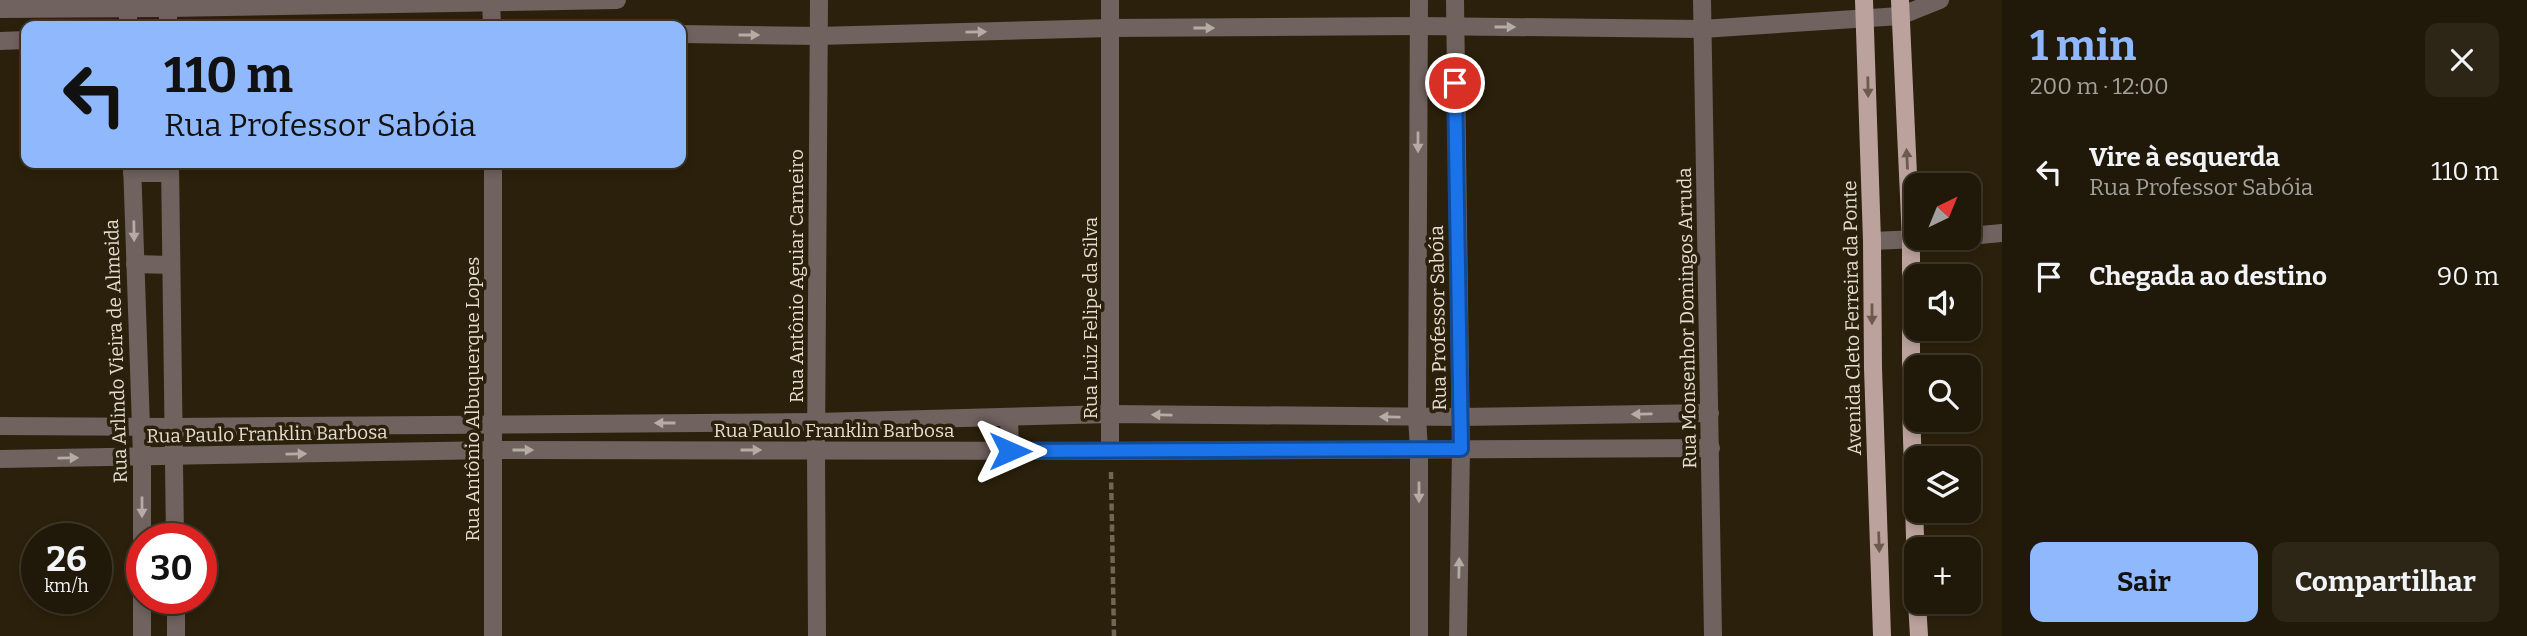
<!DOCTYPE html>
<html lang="pt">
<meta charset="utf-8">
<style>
:root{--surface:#201808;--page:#2d2516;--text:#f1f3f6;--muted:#a2a09c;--line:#3d3729;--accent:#90b8fd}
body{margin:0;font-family:Bitter,serif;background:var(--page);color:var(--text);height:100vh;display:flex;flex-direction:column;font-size:26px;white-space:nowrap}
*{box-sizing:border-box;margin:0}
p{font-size:23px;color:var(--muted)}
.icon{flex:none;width:38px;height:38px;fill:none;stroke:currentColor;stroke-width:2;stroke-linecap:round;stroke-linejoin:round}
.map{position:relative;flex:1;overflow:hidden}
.panel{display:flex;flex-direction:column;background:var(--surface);width:525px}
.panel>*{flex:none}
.top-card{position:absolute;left:21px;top:21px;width:665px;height:147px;border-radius:14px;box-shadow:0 4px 10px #0003,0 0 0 2px var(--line);background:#90b8fd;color:#111;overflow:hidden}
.needle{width:46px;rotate:43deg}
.controls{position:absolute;left:1904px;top:173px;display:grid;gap:14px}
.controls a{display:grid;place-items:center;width:77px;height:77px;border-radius:14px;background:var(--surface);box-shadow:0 4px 10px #0003,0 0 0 2px var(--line);font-size:35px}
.speed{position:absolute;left:21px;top:523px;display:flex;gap:14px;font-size:35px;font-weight:700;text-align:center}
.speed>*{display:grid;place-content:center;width:91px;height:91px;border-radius:50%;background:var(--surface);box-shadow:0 4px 10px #0003,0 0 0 2px var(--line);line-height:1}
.speed small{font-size:18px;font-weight:400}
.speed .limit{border:10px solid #d22;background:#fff;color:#111}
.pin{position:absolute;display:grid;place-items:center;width:60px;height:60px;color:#fff;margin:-30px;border:4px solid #fff;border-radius:50%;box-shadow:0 2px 7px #0007}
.me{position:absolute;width:77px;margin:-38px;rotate:90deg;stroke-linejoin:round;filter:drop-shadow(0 0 5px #0008)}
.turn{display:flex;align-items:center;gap:24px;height:147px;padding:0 28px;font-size:32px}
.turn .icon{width:91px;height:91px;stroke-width:2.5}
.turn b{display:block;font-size:49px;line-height:60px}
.round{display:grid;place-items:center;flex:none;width:74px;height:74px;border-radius:14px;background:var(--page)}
.headline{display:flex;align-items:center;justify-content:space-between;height:119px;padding:0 28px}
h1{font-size:42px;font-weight:700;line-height:52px;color:var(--accent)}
.button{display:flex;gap:14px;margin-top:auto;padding:14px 28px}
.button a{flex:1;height:80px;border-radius:14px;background:var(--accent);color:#111;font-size:28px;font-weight:700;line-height:80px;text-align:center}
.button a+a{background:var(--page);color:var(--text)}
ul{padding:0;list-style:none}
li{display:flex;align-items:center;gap:21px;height:105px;padding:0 28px}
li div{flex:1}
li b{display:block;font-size:26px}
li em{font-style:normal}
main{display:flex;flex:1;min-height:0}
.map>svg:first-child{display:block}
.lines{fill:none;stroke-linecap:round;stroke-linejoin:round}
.path{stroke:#6f6654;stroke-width:4.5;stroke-dasharray:7 3.5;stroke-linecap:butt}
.minor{stroke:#6f625f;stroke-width:18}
.tertiary{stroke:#6f625f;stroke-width:18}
.primary{stroke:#bca29d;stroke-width:18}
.oneway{fill:#b5aca3}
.oneway2{fill:#6c5a4d}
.route-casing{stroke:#114b97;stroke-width:18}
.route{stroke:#1a73e8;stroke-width:12}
.labels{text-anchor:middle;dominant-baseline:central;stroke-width:7;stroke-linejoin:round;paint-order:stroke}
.street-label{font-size:19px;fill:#e4ddd0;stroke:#2b200b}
</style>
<main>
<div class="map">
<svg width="2002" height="636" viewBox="0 0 2002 636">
<rect width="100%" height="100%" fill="#2b200b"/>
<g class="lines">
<!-- path -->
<path class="path" d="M1111 472 1114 636"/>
<!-- minor -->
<g class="minor">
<path d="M128 0V26"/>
<path d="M168 0V26"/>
<path d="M491 0 492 26"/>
<path d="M1110 0V451"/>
<path d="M1419 0 1417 417 1419 450V636"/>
<path d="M1455 0 1461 449 1458 636"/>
<path d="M1702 0 1713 636"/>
<path d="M1900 16 1940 0"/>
<path d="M132 163 142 457V539"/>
<path d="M170 163 175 539"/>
<path d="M493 163V636"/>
<path d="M132 173H170"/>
<path d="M1969 236 2002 233"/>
<path d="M1872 241 1941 238"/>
<path d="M135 264 171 265"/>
<path d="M1009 417 1010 451"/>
<path d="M0 426 173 427 816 422 1111 414 1460 417 1710 413"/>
<path d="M0 459 493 450 1110 451 1711 448"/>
<path d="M142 598V636"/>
<path d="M176 598V636"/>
<path d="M817 636 816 450 819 0"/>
</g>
<!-- tertiary -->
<g class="tertiary">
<path d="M0 9 169 8 617 0"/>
<path d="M681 34 818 36 1111 28 1419 26 1702 29 1900 16"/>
<path d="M0 41 26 40"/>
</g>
<!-- primary -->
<g class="primary">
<path d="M1864 0 1872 241 1873 368 1882 636"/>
<path d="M1900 0 1911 240V406L1916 570"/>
<path d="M1917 602 1919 636"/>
</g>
</g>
<!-- one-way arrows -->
<defs><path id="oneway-solid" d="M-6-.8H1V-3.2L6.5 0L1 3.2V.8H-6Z" transform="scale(1.75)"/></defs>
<g class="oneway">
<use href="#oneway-solid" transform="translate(1505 27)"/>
<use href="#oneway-solid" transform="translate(1204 28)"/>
<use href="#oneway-solid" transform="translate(976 32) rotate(-1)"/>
<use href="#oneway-solid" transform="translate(749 35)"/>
<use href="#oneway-solid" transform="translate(1418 142) rotate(90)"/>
<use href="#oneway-solid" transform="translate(134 231) rotate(89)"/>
<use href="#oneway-solid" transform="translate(1642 414) rotate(179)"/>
<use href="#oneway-solid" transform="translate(1162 415) rotate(-179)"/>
<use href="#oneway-solid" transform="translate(1390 417) rotate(-179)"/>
<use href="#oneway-solid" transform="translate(665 423) rotate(180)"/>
<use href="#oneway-solid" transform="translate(523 450)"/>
<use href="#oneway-solid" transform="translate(751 450)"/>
<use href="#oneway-solid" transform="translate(296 454) rotate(-1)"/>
<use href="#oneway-solid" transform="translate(68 458) rotate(-1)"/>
<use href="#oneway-solid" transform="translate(1419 492) rotate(90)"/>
<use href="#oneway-solid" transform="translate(142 507) rotate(90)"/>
<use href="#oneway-solid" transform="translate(1459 568) rotate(-89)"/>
</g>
<g class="oneway2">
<use href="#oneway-solid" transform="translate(1868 87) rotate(89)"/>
<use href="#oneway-solid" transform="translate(1907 159) rotate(-93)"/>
<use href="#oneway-solid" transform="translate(1872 314) rotate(90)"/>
<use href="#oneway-solid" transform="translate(1879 542) rotate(88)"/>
</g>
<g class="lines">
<defs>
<path id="route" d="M1010 451 1461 449 1455 83"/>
</defs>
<!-- route casing -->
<use href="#route" class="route-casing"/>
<!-- route -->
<use href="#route" class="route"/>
</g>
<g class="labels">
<!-- street labels -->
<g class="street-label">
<text transform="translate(796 276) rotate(-90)">Rua Antônio Aguiar Carneiro</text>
<text transform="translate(1090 318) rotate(-90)">Rua Luiz Felipe da Silva</text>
<text transform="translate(1438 318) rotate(-91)">Rua Professor Sabóia</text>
<text transform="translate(1687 318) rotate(-91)">Rua Monsenhor Domingos Arruda</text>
<text transform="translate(1852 318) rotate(-91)">Avenida Cleto Ferreira da Ponte</text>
<text transform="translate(116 351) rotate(-92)">Rua Arlindo Vieira de Almeida</text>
<text transform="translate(472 399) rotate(-90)">Rua Antônio Albuquerque Lopes</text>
<text x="834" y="430">Rua Paulo Franklin Barbosa</text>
<text transform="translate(267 434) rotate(-1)">Rua Paulo Franklin Barbosa</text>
</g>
</g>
</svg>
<div class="controls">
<a><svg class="needle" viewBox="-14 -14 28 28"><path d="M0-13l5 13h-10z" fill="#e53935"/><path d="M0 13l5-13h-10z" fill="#a2a09c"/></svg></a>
<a><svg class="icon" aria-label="sound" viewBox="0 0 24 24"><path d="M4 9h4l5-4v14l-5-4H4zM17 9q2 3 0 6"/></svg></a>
<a><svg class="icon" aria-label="search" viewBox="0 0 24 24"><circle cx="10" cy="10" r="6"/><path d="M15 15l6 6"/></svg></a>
<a><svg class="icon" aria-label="layers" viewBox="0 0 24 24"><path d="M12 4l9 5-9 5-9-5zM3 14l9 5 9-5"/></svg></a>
<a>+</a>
</div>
<div class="speed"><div>26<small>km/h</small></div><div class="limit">30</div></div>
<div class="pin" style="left:1455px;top:83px;background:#d93025"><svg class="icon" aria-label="arrive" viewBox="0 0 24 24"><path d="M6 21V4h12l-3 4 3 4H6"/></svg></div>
<svg class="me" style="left:1010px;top:451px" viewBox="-20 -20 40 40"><path d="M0-17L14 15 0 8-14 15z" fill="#1a73e8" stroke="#fff" stroke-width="4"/></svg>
<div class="top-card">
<div class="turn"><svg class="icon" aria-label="left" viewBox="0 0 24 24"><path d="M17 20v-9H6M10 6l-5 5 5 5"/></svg><div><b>110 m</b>Rua Professor Sabóia</div></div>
</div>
</div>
<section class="panel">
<div class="headline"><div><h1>1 min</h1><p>200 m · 12:00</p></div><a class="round"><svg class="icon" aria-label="close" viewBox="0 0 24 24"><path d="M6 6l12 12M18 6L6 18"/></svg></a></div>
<ul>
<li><svg class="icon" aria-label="left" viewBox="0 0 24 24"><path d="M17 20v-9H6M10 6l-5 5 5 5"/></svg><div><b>Vire à esquerda</b><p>Rua Professor Sabóia</p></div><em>110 m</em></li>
<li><svg class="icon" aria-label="arrive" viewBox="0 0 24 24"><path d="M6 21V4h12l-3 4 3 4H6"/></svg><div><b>Chegada ao destino</b></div><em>90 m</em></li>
</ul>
<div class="button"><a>Sair</a><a>Compartilhar</a></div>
</section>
</main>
